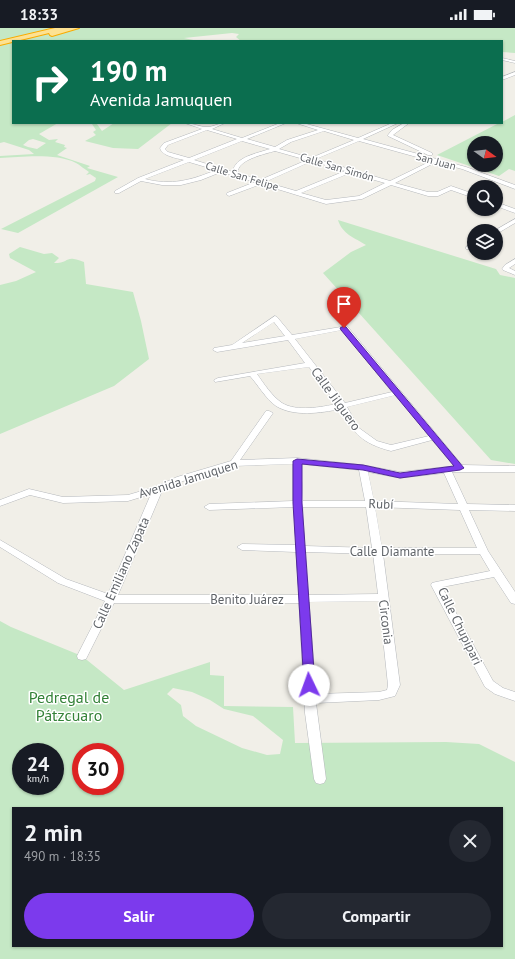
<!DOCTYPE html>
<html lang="es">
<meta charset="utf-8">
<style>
:root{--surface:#171b24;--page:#242831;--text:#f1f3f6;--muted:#9ea1a6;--accent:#7c3aed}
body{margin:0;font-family:"PT Sans",sans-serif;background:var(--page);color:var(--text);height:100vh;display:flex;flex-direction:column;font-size:15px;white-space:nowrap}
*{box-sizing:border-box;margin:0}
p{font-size:13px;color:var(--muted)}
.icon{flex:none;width:22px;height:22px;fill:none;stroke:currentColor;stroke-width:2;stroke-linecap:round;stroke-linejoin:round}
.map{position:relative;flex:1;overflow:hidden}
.drawer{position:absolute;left:12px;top:779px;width:491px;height:140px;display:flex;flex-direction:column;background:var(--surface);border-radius:0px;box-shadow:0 1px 3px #0004}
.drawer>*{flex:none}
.guide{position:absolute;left:12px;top:12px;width:491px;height:84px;border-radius:0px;box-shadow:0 1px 3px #0004;background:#0b6e4f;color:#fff;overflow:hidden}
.needle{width:26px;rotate:105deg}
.controls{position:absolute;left:467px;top:108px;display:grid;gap:8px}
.controls a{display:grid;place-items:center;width:36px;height:36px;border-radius:50%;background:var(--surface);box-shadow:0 1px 3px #0004;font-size:20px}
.speed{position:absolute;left:12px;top:715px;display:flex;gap:8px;font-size:20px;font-weight:700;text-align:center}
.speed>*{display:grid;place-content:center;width:52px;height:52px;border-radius:50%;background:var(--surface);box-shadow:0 1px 3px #0004;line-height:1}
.speed small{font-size:10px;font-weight:400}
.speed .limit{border:6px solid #d22;background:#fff;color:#111}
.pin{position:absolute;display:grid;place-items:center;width:34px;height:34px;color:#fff;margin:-41px -17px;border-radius:50% 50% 50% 0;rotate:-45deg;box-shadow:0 0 4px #0007}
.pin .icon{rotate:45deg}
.me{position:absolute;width:44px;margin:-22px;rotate:357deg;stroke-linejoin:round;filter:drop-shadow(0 0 3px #0008)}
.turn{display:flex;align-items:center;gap:14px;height:84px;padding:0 12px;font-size:18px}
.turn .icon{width:52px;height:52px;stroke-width:2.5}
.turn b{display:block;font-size:28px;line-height:34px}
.round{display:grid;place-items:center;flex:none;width:42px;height:42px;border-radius:21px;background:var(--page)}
.overview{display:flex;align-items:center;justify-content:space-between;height:68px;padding:0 12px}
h1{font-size:24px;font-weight:800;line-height:30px}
.cta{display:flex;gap:8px;margin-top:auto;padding:8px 12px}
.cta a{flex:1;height:46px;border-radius:24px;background:var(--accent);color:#fff;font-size:16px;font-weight:800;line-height:46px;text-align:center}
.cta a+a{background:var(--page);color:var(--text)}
.status{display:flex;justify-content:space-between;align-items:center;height:28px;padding:0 20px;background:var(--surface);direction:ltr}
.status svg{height:11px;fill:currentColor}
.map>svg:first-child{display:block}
.green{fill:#c5e8c5;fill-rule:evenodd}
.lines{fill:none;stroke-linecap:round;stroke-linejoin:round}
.street-casing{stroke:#b5b8bc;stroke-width:1}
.highway-casing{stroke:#f9ab00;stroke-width:2}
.street{fill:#fff;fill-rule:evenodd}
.highway{fill:#fde293;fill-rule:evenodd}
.route{fill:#7c3aed;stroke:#51269a}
.labels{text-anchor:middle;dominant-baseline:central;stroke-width:3;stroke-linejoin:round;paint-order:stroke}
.far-street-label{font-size:11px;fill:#5f6368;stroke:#fff}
.street-label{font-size:13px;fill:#5f6368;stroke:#fff}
.near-park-label{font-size:16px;fill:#348238;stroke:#fff}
</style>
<div class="status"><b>18:33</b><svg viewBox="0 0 49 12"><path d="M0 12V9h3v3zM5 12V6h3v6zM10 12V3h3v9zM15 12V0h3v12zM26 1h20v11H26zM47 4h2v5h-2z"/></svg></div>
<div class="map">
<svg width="515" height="931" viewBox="0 0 515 931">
<rect width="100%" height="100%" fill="#f1efe8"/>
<!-- green -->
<g class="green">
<path d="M0 0H515V25L502 24V13H241L236 9 239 6 232 5 184 10 198 13H13V95H58L39 106 49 112 58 111 55 114 65 117 64 119 67 120 57 127 90 138 87 140 118 149 18 205 1 201 95 153 96 150 90 146 86 147 89 144C84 141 80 137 76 135 56 125 22 129 0 130V128L34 126 29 122 4 114 0 115ZM33 111 46 115 37 121 28 119 23 117 29 112Z"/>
<path d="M515 87V143L509 141 499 148 437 127 499 95H502V94ZM474 115H496V137H474Z"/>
<path d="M114 95H172L138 121 113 120 85 113 96 107 93 104 96 102 92 96H97L102 103Z"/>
<path d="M338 192 496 241 500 247 515 250V436L491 432 323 245 351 224 366 217C355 210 342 206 338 192Z"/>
<path d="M20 219 44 226 52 225 59 230 54 235C71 235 64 226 84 234L86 256 133 264 141 293 149 331 114 358 0 406V257L16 253 36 244 10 230 9 226Z"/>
<path d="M0 593 11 599 82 628 124 662 210 634V647L224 648V678L293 679 295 715 446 714 479 716 515 734V931H0ZM173 660 192 664 210 672 224 681 253 688 283 712 280 726 267 727 242 720 196 698 183 688 181 677 167 666ZM21 724H55V758H21ZM81 724H115V758H81ZM13 780H502V918H13Z"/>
</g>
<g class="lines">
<defs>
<g id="street">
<path d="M502 30 515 33V35L502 32Z"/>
<path d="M515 44V47L502 52V49Z"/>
<path d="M185 95C192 95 200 99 207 99 213 99 219 95 225 95L212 101 242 110 280 95H286L247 111 275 119 287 112 318 102 296 95H303L358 110 392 95H398L363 111 466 139 515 157V161L462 141 436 134 395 155 428 164H437L451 158 474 166V170L451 162 438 168H428L391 157 362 171 326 176 261 156 229 168 226 166 227 165 255 154 221 144 201 152 181 157H162L141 153 119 165H115V163L138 150 184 132C176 130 162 128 160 120L164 115 202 101ZM207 102 237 111 189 130 168 124 165 121 168 117ZM324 103 354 112 311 130 279 121 291 114ZM242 113 270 121C258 125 234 129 233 144L194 132ZM359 113 431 133 390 153 316 131ZM275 123 307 132 260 152 238 145C236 132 265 126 275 123ZM312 133 345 143 296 163 265 154ZM189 134 216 142C192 152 171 158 145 151ZM350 145 385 155 359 168 326 172 301 165Z"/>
<path d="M404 95H409L393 107 432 125V127H428L388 108V107L392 102Z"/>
<path d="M496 174 515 181V185L496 178Z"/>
<path d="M515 191V195L498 205 496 206V203H494Z"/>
<path d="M474 214V219L470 221H466V219Z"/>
<path d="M515 231V236L509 240 515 243V247L503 242 502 241 505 237Z"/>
<path d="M275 288 277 289 292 307 347 298 462 437 515 438V444H452L467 476 515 477V483L469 482 488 523 515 564V576L511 575 494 549 442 559 493 653 503 660 515 664V673L495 666 485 659 431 557 432 555 436 554 490 543 480 526H383L400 657 395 668 379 672 316 675 326 751 324 755 320 756 316 755 314 751 305 685 299 575H114L86 631 82 632 78 631 77 628 105 573 58 555 0 519V512L66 551 108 566 151 466 128 473 63 475 30 467 0 478V472L29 461 63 469 128 467 155 459 177 449 231 433 266 383H269L273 385 240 432 297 430 363 437 400 444 454 438 432 412 391 423C361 415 355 406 340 381 321 385 294 389 276 378 266 371 258 357 250 348L215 354 214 352 218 350 305 335 288 312 217 324 213 322 214 320 232 317ZM274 294 285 308 242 315ZM342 302 392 364 345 375 295 311ZM309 339 337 376C321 379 297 384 282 375 272 368 264 356 257 346ZM396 367 429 408 391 417 377 413 359 400 347 379ZM293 436V473L209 476 204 479 209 482 294 479 296 517 242 516 237 519 242 522 296 524 299 567H118L162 463 183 453 235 438ZM301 436 359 442 365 473H303ZM368 444 400 450 444 445 458 476 374 473ZM303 479H366L372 520 305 518ZM375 479 460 482 477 520H382ZM306 524 373 526 378 566 309 567ZM379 573 388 657 387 662 379 664 316 666 309 574Z"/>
</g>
<path id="highway" d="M55 0H79L52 8 50 7 49 5 0 17V13Z"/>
</defs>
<!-- street casing -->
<use href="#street" class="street-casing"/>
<!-- highway casing -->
<use href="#highway" class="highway-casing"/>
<!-- street -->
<use href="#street" class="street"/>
<!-- highway -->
<use href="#highway" class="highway"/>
</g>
<!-- route -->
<path class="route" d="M344 298 346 299 464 440 460 442 400 450 363 442 302 436V475L315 657 313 660 309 661 305 660 304 657 293 475V433L297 431 363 437 400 445 454 438 341 302 340 300Z"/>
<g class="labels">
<!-- far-street labels -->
<g class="far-street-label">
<text transform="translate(436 133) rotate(15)">San Juan</text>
<text transform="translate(337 139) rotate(16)">Calle San Simón</text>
<text transform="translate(242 148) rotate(17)">Calle San Felipe</text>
</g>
<!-- street labels -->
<g class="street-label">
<text transform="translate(336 371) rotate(54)">Calle Jilguero</text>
<text transform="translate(188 451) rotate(-17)">Avenida Jamuquen</text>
<text transform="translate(381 476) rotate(2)">Rubí</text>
<text x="392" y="523">Calle Diamante</text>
<text transform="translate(121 545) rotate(-66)">Calle Emiliano Zapata</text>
<text x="247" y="571">Benito Juárez</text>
<text transform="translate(386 594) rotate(83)">Circonia</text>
<text transform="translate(460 598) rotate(64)">Calle Chupipari</text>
</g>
<!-- near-park labels -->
<g class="near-park-label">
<text x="69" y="669">Pedregal de<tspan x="69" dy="18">Pátzcuaro</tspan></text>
</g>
</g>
</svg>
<div class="controls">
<a><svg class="needle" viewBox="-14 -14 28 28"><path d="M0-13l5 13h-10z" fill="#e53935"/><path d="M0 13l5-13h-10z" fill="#9ea1a6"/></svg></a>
<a><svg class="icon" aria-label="search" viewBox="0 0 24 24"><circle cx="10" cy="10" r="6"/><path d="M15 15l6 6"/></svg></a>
<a><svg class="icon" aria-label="layers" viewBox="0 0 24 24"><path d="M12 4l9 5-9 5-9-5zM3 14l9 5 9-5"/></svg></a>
</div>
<div class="speed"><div>24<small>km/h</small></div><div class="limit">30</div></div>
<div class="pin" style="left:344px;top:300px;background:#d93025"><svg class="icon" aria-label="arrive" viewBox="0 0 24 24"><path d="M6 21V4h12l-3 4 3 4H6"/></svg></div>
<svg class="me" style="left:309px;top:657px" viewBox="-20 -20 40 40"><circle r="19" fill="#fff"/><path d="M0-13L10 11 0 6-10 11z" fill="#7c3aed"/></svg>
<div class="guide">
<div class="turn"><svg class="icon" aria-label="right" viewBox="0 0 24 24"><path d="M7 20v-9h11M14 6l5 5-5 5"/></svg><div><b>190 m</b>Avenida Jamuquen</div></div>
</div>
<section class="drawer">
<div class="overview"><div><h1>2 min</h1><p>490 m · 18:35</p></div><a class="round"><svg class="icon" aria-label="close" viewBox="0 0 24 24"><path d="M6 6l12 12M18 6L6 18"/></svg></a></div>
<div class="cta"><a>Salir</a><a>Compartir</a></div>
</section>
</div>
